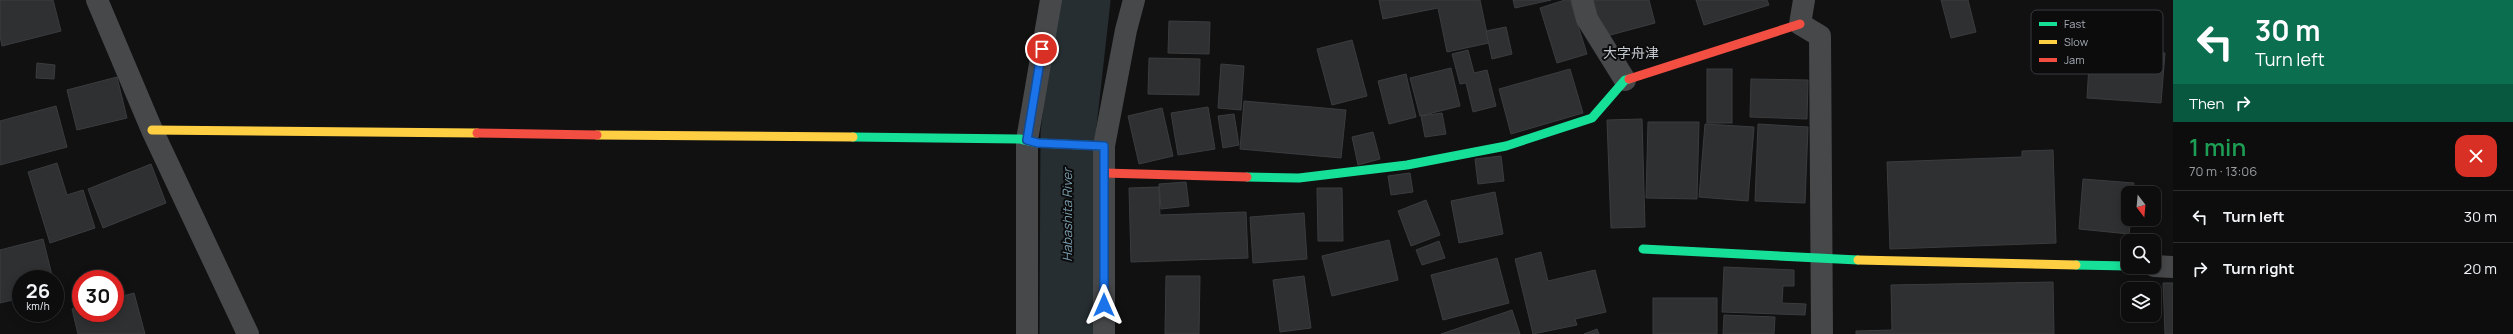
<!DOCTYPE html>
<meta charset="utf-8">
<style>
:root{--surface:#0d0d0e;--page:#161617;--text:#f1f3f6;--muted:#9a9c9e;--line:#2d2d2e}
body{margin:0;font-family:Manrope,"Noto Sans JP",sans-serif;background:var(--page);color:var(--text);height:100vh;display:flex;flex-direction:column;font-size:15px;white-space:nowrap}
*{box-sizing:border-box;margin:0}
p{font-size:13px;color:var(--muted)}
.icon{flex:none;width:22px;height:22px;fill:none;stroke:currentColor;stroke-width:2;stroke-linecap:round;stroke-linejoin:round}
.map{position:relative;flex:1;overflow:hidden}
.drawer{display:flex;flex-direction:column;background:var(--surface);width:340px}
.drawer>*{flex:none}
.hud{background:#0b6e4f;color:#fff;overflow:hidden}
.needle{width:26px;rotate:164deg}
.tools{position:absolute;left:2121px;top:186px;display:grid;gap:8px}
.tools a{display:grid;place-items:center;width:40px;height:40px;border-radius:8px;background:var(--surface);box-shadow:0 2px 10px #0003,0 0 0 1px var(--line);font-size:20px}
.speed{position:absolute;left:12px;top:270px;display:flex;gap:8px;font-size:20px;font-weight:700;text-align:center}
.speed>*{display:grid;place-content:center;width:52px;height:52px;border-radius:50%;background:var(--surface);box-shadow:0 2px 10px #0003,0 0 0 1px var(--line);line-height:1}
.speed small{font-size:10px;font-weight:400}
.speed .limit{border:6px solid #d22;background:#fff;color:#111}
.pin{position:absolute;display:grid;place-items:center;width:34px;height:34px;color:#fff;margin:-17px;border:2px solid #fff;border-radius:50%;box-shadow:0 1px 4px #0007}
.me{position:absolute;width:44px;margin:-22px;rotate:0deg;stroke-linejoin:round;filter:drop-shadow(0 0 3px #0008)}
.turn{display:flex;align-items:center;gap:14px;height:84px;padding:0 16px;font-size:18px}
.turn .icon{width:52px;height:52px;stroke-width:2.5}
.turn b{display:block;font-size:28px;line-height:34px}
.then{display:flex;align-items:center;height:38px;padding:0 16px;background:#0003;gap:8px;font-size:15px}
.round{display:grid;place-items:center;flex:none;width:42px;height:42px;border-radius:12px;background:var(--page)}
.overview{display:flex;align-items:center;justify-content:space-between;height:68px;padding:0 16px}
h1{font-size:24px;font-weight:600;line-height:30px;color:#1e9e55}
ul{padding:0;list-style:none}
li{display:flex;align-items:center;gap:12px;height:52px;padding:0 16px;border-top:1px solid var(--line)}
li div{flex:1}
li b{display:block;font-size:15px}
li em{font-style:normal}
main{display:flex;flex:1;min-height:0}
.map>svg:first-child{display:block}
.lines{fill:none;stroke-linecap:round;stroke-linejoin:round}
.river{stroke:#262e32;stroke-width:55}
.building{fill:#2f3032;stroke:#3a3c3e}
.street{stroke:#46484a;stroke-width:22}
.fast{stroke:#16e098;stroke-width:9}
.slow{stroke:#ffcf43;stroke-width:9}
.jam{stroke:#f24e42;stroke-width:9}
.route-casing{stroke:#114b97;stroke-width:10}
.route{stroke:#1a73e8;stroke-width:7}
.labels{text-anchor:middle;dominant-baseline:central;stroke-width:4;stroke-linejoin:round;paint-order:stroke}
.water-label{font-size:13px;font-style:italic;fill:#7a9cad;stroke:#0c0c0d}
.quarter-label{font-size:14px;fill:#c3c8cf;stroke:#0c0c0d}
.key{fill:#0c0c0d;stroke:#393b3f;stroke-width:1}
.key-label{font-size:11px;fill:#a3aab3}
</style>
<main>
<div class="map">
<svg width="2173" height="334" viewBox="0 0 2173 334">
<rect width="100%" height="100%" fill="#111112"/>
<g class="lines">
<!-- river -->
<path class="river" d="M1067 334 1068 134 1083 0"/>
</g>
<!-- building -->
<g class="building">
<path d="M0 0H53L61 31 2 46 0 36Z"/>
<path d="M1379 0H1480L1489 43 1447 52 1438 8 1383 19Z"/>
<path d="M1513 0H1551L1515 8Z"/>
<path d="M1565 0H1570L1587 54 1557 63 1540 8Z"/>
<path d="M1593 0H1649L1655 23 1603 37Z"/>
<path d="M1696 0H1767L1769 5 1704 25Z"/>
<path d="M1941 0H1968L1976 32 1951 38Z"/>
<path d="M1169 21 1210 22 1209 54 1168 53Z"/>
<path d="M1506 27 1512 54 1492 59 1486 31Z"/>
<path d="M1352 40 1367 96 1332 105 1317 49Z"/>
<path d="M2090 48 2165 53 2161 103 2087 98Z"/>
<path d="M1468 50 1474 73 1487 70 1496 106 1473 112 1466 83 1460 84 1452 54Z"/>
<path d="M1149 58 1200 59 1199 95 1148 94Z"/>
<path d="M37 63 55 65 54 79 36 78Z"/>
<path d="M1221 64 1244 66 1241 110 1218 108Z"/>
<path d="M1451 68 1460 106 1420 116 1410 78Z"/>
<path d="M1570 69 1583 113 1511 134 1499 89Z"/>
<rect x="1707" y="69" width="25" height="54"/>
<path d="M1406 74 1416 117 1389 124 1378 81Z"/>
<path d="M117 77 127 118 77 130 67 90Z"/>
<path d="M1751 79 1808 80 1807 119 1750 117Z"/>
<path d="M1244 101 1346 110 1341 158 1240 149Z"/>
<path d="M56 106 67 147 0 165V121Z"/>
<path d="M1208 107 1215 149 1178 155 1171 113Z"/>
<path d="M1162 108 1173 156 1139 164 1128 116Z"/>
<path d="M1442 113 1446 134 1425 137 1421 116Z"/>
<path d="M1234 114 1239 145 1223 148 1218 116Z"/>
<path d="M1642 119 1645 227 1611 228 1607 120Z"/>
<path d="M1648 122H1699L1697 199 1646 198Z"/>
<path d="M1705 124 1754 127 1748 201 1699 197Z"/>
<path d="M1758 124 1808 127 1805 203 1755 201Z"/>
<path d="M1373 132 1380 159 1358 165 1352 137Z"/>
<path d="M2053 150 2056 243 1890 249 1887 162 2022 157V151Z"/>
<path d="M1501 156 1504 181 1478 184 1475 159Z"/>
<path d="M57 163 67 195 83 190 95 228 50 243 28 172Z"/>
<path d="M151 164 166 203 103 228 88 189Z"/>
<path d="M1410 173 1413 192 1391 195 1388 176Z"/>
<path d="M2083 179 2134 183 2133 193H2128V219H2131L2129 234 2079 229Z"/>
<path d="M1186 182 1189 206 1161 209 1159 184Z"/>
<path d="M1159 187 1160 215 1246 212 1248 258 1131 262 1129 188Z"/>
<path d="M1317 188H1342L1343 241H1318Z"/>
<path d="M1495 192 1503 234 1459 243 1451 201Z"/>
<path d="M1426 200 1440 235 1411 246 1398 211Z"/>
<path d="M1304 213 1307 259 1253 263 1250 217Z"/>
<path d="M43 239 53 279H21V298L0 303V250Z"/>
<path d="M1389 240 1398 280 1332 296 1322 256Z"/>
<path d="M1439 241 1445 258 1422 265 1416 250Z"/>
<path d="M1541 252 1548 281 1595 270 1606 312 1575 319 1577 325 1533 334 1515 259Z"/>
<path d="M1497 258 1509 303 1443 320 1431 275Z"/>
<path d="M1724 267 1794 270V286H1783L1782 303 1806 304 1805 315 1722 312Z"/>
<path d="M1166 276H1200L1199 334H1165Z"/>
<path d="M1304 276 1311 328 1280 332 1273 280Z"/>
<path d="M2053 282 2054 334H1856V331L1892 330 1891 285Z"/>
<path d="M2163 283H2173V334H2165Z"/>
<path d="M134 293 145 334H78L72 309 81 306V313H115V298Z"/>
<rect x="1653" y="298" width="64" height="36"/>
<path d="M1512 310 1520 334H1441Z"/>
<path d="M1724 315 1775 317 1774 334H1723Z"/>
<path d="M1597 329 1599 334H1584Z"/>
</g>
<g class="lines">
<!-- street -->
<g class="street">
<path d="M97 0 152 130 248 334"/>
<path d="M1582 0 1587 19 1625 80"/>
<path d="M1804 0 1800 24 1820 36 1822 334"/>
<path d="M2154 266 2173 267"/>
<path d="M1027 334V140L1051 0"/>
<path d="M1104 334V146L1126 30 1134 0"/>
</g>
<!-- fast -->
<g class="fast">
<path d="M853 137 1020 139 1038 143 1104 146"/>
<path d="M1247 177 1299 178 1407 165 1506 146 1592 118 1625 80 1629 79"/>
<path d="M1643 249 1858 260"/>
<path d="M2076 265 2128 266"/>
</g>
<!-- slow -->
<g class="slow">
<path d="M152 130 477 133"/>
<path d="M597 135 853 137"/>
<path d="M1858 260 2076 265"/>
</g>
<!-- jam -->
<g class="jam">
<path d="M1629 79 1800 24"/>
<path d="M477 133 597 135"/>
<path d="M1104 173 1247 177"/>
</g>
</g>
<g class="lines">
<defs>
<path id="route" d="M1042 49 1027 140 1038 143 1104 146V305"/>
</defs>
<!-- route casing -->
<use href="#route" class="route-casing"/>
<!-- route -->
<use href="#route" class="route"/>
</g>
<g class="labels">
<!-- water labels -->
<g class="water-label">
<text transform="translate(1067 215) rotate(-90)">Habashita River</text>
</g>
<!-- quarter labels -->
<g class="quarter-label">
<text x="1631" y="52">大字舟津</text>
</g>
</g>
<!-- legend -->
<rect x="2031" y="10" width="132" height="64" rx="6" class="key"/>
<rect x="2039" y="22" width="18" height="4" fill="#16e098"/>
<rect x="2039" y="40" width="18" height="4" fill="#ffcf43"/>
<rect x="2039" y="58" width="18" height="4" fill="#f24e42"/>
<g class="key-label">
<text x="2064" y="28">Fast</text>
<text x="2064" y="46">Slow</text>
<text x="2064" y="64">Jam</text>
</g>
</svg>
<div class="tools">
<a><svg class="needle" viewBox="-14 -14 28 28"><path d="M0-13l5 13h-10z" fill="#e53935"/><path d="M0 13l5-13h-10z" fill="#9a9c9e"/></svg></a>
<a><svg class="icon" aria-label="search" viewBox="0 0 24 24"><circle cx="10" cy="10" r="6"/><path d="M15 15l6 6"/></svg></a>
<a><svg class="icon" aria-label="layers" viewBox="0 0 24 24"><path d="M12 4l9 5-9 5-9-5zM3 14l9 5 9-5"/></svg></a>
</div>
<div class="speed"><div>26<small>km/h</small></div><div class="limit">30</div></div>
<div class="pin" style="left:1042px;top:49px;background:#d93025"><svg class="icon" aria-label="arrive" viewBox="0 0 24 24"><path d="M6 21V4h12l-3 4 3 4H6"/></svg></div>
<svg class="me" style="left:1104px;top:305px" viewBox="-20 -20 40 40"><path d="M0-17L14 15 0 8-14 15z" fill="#1a73e8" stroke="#fff" stroke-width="4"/></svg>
</div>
<section class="drawer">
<div class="hud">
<div class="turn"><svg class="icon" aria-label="left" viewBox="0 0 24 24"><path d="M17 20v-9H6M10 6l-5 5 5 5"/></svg><div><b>30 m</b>Turn left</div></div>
<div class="then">Then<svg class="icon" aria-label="right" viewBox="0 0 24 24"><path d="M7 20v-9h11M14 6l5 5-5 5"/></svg></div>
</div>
<div class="overview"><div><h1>1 min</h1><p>70 m · 13:06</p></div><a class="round" style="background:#d93025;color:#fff"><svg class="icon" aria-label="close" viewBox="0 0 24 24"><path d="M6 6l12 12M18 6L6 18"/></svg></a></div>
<ul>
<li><svg class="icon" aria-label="left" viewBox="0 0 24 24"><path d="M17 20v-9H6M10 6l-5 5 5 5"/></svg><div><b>Turn left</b></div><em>30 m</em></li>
<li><svg class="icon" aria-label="right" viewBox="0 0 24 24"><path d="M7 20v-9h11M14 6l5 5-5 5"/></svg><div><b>Turn right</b></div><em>20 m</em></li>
</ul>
</section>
</main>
